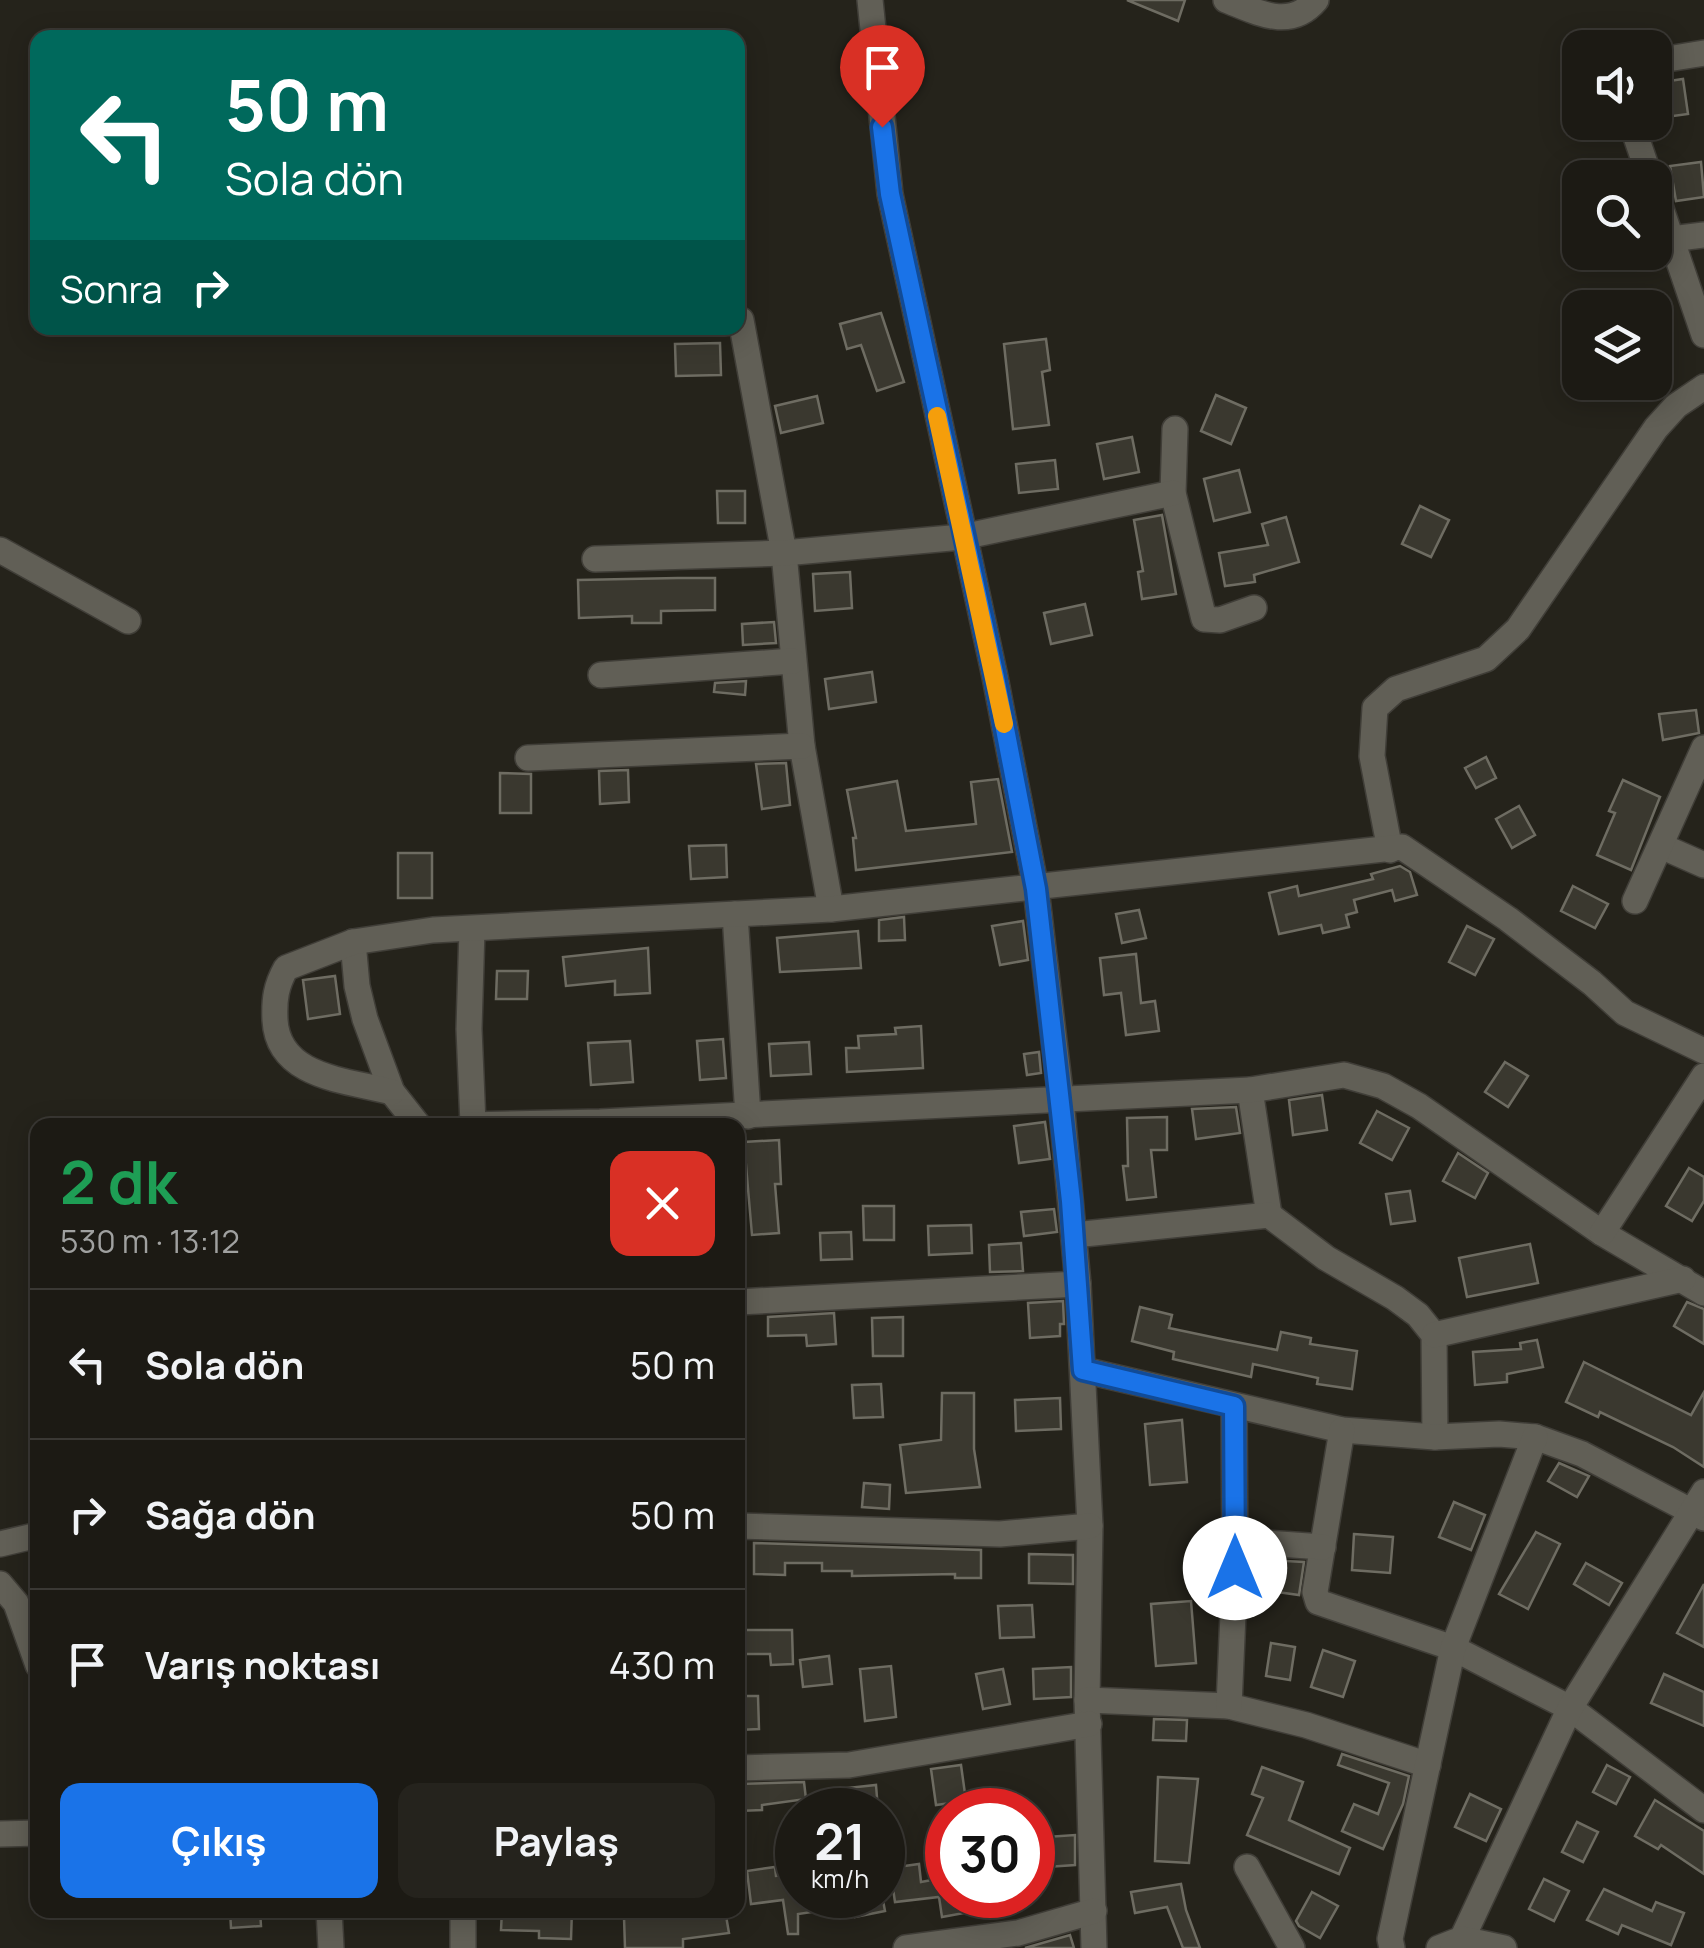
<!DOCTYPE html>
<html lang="tr">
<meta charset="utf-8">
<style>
:root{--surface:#1c1a14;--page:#25231d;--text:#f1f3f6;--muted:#a0a1a0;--line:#3a3834;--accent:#1a73e8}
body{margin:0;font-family:Manrope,sans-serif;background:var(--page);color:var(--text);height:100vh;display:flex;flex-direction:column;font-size:38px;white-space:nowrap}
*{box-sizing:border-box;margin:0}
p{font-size:32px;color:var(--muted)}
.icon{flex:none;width:55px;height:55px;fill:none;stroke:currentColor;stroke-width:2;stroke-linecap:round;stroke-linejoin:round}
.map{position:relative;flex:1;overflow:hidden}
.drawer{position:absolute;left:30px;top:1118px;width:715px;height:800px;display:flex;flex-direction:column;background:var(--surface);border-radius:20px;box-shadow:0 5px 25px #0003,0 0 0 2px var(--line)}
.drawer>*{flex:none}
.hud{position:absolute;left:30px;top:30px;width:715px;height:305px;border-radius:20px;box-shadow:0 5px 25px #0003,0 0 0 2px var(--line);background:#00695c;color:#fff;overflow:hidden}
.buttons{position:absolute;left:1562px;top:30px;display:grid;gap:20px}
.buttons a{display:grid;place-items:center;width:110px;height:110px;border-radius:20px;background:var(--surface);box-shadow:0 5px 25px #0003,0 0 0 2px var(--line);font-size:50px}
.speed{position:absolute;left:775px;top:1788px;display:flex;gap:20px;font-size:50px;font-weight:700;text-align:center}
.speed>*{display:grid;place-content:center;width:130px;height:130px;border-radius:50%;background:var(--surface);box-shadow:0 5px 25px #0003,0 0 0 2px var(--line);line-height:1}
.speed small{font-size:25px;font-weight:400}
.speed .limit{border:15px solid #d22;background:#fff;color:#111}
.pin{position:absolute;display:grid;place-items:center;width:85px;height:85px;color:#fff;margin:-102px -42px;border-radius:50% 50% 50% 0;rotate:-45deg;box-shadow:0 0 10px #0007}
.pin .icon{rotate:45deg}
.me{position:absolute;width:110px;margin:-55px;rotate:0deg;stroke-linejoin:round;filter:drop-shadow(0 0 8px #0008)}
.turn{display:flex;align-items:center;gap:35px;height:210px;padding:0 30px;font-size:45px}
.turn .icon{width:130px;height:130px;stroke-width:2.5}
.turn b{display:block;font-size:70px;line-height:85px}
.then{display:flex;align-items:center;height:95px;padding:0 30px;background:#0003;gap:20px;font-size:38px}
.round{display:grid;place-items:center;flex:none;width:105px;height:105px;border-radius:20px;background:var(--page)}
.overview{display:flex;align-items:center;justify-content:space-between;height:170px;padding:0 30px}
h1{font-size:60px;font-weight:700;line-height:75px;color:#1e9e55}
.button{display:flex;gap:20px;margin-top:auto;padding:20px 30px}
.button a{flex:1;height:115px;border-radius:20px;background:var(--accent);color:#fff;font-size:40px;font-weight:700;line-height:115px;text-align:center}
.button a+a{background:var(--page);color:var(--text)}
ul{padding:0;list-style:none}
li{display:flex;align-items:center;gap:30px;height:150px;padding:0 30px;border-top:2px solid var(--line)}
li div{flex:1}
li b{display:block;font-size:38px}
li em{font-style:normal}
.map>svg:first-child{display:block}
.building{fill:#3a382f;stroke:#6e6c62;stroke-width:2.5}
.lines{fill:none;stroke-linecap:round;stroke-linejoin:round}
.minor-casing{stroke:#403e38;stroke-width:28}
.minor{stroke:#615f56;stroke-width:25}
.route-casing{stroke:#114b97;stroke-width:25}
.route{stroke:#1a73e8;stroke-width:18}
.slow{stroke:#f59e0b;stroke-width:18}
</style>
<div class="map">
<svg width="1704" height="1948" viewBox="0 0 1704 1948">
<rect width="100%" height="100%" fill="#25231b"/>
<!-- building -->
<g class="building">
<path d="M1127 0H1185L1178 21Z"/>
<path d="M1683 79 1688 114 1658 118 1655 83Z"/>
<path d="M1701 162 1704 197 1676 201 1670 166Z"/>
<path d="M881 313 904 382 877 391 861 345 847 349 840 324Z"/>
<path d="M1046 339 1050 370 1042 372 1049 425 1013 429 1004 344Z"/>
<path d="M720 343 721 375 676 376 675 344Z"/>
<path d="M1216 395 1246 408 1231 444 1201 431Z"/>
<path d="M817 396 823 423 781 433 775 406Z"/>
<path d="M1132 437 1139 472 1104 479 1097 444Z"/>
<path d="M1055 460 1058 489 1019 493 1016 464Z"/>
<path d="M1239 470 1250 512 1214 521 1204 479Z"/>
<path d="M717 491H745V523H718Z"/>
<path d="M1420 506 1449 520 1431 557 1402 544Z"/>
<path d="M1162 515 1176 594 1142 599 1138 572 1143 571 1134 520Z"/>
<path d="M1286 517 1299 562 1254 575 1255 582 1225 586 1219 553 1268 545 1262 524Z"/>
<path d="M850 572 852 608 815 611 813 574Z"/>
<path d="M678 578H715V610L661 611V623H632V616L579 618 578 580Z"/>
<path d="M1085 604 1092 635 1051 644 1044 613Z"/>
<path d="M774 622 776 643 743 645 742 624Z"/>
<path d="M872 672 876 702 829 709 825 679Z"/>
<path d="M746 681 745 695 714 692 715 683Z"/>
<path d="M1696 710 1699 733 1663 740 1659 714Z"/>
<path d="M1486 757 1496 778 1476 788 1465 768Z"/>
<path d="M786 763 790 805 762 809 756 764Z"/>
<path d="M628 770 629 802 600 804 599 771Z"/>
<path d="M500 773 531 774V813H500Z"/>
<path d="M998 779 1012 852 856 870 853 838H856L847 790 897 781 906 831 976 824 971 782Z"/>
<path d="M1623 780 1660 797 1631 870 1597 855 1615 813 1609 811Z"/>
<path d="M1519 806 1535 835 1512 848 1496 819Z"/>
<path d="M726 845 727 877 691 879 689 846Z"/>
<rect x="398" y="853" width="34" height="45"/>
<path d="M1400 866 1410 872 1417 895 1395 901 1392 890 1354 900 1357 912 1346 915 1349 927 1323 933 1321 925 1279 934 1269 893 1297 886 1299 896 1373 879 1371 874Z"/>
<path d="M1573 886 1608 904 1595 928 1561 911Z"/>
<path d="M1139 910 1146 938 1122 943 1116 914Z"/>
<path d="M904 917 905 940 879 941V920Z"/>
<path d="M1023 921 1028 960 1000 965 992 926Z"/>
<path d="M1467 926 1494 939 1475 975 1449 962Z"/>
<path d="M858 931 861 968 780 972 777 938Z"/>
<path d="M648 948 650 993 615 995V981L566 986 563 957Z"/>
<path d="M1136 954 1141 1003 1155 1001 1159 1031 1126 1035 1121 993 1104 995 1100 958Z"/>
<path d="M497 971H528L527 999H496Z"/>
<path d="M335 976 340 1014 308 1019 303 980Z"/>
<path d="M921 1026 923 1068 847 1072 846 1048H859L858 1036 896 1034 895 1028Z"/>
<path d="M723 1039 726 1078 700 1080 697 1041Z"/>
<path d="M630 1041 633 1082 591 1085 588 1043Z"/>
<path d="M809 1042 811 1074 771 1076 769 1044Z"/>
<path d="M1039 1052 1041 1073 1027 1075 1024 1054Z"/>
<path d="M1505 1062 1528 1076 1508 1107 1485 1092Z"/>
<path d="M1322 1095 1327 1130 1293 1135 1289 1100Z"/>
<path d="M1236 1107 1240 1133 1196 1139 1192 1109Z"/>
<path d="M1377 1111 1409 1128 1392 1160 1360 1143Z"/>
<path d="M1167 1117V1150H1151L1156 1197 1127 1200 1123 1166H1128L1127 1118Z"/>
<path d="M1045 1122 1050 1159 1019 1163 1014 1126Z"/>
<path d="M779 1140 781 1184H775L779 1233 752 1235 744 1142Z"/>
<path d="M1458 1153 1488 1173 1475 1198 1443 1181Z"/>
<path d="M1689 1168 1704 1177V1201L1692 1221 1666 1206Z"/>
<path d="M1410 1191 1415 1221 1391 1224 1386 1194Z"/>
<path d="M863 1206H894V1240H864Z"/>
<path d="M1054 1209 1057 1232 1024 1236 1021 1212Z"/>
<path d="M971 1225 972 1253 929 1255 928 1226Z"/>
<path d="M851 1232 852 1259 821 1260 820 1233Z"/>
<path d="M1021 1243 1023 1271 990 1272 989 1245Z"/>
<path d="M1530 1244 1538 1283 1467 1297 1459 1258Z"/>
<path d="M1063 1301 1064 1324H1060V1336L1030 1338 1028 1303Z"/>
<path d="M1687 1302 1704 1309V1344L1674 1326Z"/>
<path d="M1140 1307 1172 1315 1169 1328 1226 1340 1277 1350 1281 1332 1311 1338 1310 1344 1357 1351 1352 1389 1317 1384 1318 1378 1253 1364 1251 1377 1173 1359 1174 1352 1132 1341Z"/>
<path d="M834 1313 836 1344 807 1346 806 1335 768 1336V1317Z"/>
<path d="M903 1317V1356H873L872 1318Z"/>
<path d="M1537 1340 1543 1367 1507 1374V1382L1475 1385 1473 1352 1521 1349 1520 1343Z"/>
<path d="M1584 1362 1691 1415 1704 1392V1467L1673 1447 1600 1412 1598 1417 1566 1402Z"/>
<path d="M881 1384 883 1417 854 1418 852 1385Z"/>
<path d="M942 1393H974V1449L980 1487 906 1493 900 1445 941 1440Z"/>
<path d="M1060 1398 1061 1429 1016 1431 1015 1400Z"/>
<path d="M1182 1420 1187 1482 1150 1485 1145 1424Z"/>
<path d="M1559 1463 1589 1476 1577 1497 1548 1481Z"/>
<path d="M864 1483 890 1485 889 1509 862 1507Z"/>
<path d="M1454 1502 1485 1515 1471 1550 1439 1537Z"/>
<path d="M1536 1532 1560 1544 1528 1609 1499 1594Z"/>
<path d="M1354 1534 1393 1537 1390 1573 1352 1570Z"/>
<path d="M754 1543 981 1550V1578H955V1574L852 1576V1571H822V1563H785V1575L754 1574Z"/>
<path d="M1029 1554 1073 1555V1584L1029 1583Z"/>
<path d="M1267 1560 1304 1562 1299 1595 1263 1590Z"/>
<path d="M1586 1563 1622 1583 1609 1605 1574 1584Z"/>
<path d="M1704 1584V1647L1677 1633Z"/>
<path d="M1191 1601 1196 1663 1156 1666 1151 1604Z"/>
<path d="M1032 1605 1034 1637 1000 1638 998 1606Z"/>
<path d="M743 1630H792L793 1664 771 1665 770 1654H743Z"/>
<path d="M1271 1643 1295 1647 1290 1680 1266 1676Z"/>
<path d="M1323 1650 1355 1661 1343 1697 1311 1687Z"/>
<path d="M829 1656 832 1684 803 1687 800 1660Z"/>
<path d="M891 1666 896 1717 865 1721 860 1669Z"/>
<path d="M1071 1667V1697L1034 1699 1033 1669Z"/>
<path d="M1003 1669 1010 1704 983 1709 976 1674Z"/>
<path d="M1664 1674 1704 1692V1726L1651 1703Z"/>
<path d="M738 1696H758L759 1729 738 1730Z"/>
<path d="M1154 1719 1187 1720 1186 1741 1153 1740Z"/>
<path d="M1342 1754 1409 1776 1403 1804 1383 1849 1342 1831 1354 1804 1378 1814 1389 1783 1338 1765Z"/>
<path d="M961 1765 966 1801 936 1805 931 1769Z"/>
<path d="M1607 1765 1630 1777 1616 1804 1593 1792Z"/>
<path d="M1262 1767 1303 1782 1289 1820 1350 1848 1339 1874 1247 1835 1263 1798 1252 1794Z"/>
<path d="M1158 1777 1198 1779 1189 1863 1155 1861Z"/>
<path d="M804 1782 806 1799 762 1805V1810L738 1811V1784Z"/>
<path d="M876 1785 878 1810H840L838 1789Z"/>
<path d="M1470 1794 1501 1809 1486 1841 1455 1827Z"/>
<path d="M1655 1800 1704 1831V1874L1661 1845 1658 1849 1635 1836Z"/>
<path d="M1577 1822 1598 1832 1583 1862 1562 1852Z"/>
<path d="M1075 1835V1865L1032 1868V1838Z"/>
<path d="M919 1864 921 1882 948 1877V1895H961L964 1913 942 1917 939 1897 895 1902 890 1868Z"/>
<path d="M775 1867 776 1876 798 1874V1895H810L812 1912 798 1914V1934H788L783 1900 751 1904 747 1871Z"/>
<path d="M1544 1879 1569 1891 1554 1921 1529 1909Z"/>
<path d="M1181 1884 1186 1910 1200 1948H1183L1167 1907 1135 1913 1131 1892Z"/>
<path d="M1604 1889 1652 1911 1656 1902 1684 1913 1671 1945 1622 1925 1618 1934 1587 1920Z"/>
<path d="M1312 1892 1338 1906 1320 1938 1299 1926 1296 1921Z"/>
<path d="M851 1895H882L885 1911 855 1917Z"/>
<path d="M230 1910H260L261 1926 231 1928Z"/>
<path d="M502 1910H572L571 1939 539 1938V1931L501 1930Z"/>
<path d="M690 1910H725L729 1933 683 1939V1948H625L624 1917 690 1914Z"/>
<path d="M1070 1935 1074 1948H1025Z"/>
</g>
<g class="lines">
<defs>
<g id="minor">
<path d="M870 0 890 194 995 677 1036 889 1061 1100 1078 1284 1090 1526 1087 1700 1094 1948"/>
<path d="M1226 0C1257 12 1290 31 1316 0"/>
<path d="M1655 61 1704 53"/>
<path d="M1631 122 1650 178"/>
<path d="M1655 191 1704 335"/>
<path d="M1671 239 1704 235"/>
<path d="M741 320 784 553 802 746 831 909"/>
<path d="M1175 429 1173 493 1204 619 1220 620 1254 608"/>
<path d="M0 550 128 621"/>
<path d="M595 559 784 553 962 537 1173 493"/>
<path d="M601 675 793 661"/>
<path d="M528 758 802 746"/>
<path d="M1661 846 1704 865"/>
<path d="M1390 850 1372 756 1375 708 1396 689 1486 659 1518 629 1656 428 1676 406 1704 387"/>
<path d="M1635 901 1704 748"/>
<path d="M735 914 748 1116"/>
<path d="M472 929 469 1029 473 1124"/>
<path d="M353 942 357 986 365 1019 392 1092 418 1125"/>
<path d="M1250 1090 1269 1215"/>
<path d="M392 1092C347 1080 278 1078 275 1020 274 999 276 986 286 968L353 942 433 930 831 909 1402 847 1508 919 1592 983 1625 1013 1704 1051"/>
<path d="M469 1125 600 1122 1250 1090 1344 1075 1383 1086 1419 1106 1602 1233 1704 1293"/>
<path d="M1602 1233 1704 1076"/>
<path d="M1074 1235 1269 1215 1326 1258 1395 1298 1418 1315 1434 1335 1435 1437"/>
<path d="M738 1302 1078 1284"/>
<path d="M1434 1335 1683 1279"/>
<path d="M1083 1370 1342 1430 1435 1437 1499 1434 1535 1437 1582 1454 1704 1518"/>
<path d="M1342 1430 1315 1592 1318 1602 1453 1648 1570 1708 1704 1810"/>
<path d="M738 1526 1000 1534 1090 1526"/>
<path d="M1235 1541 1323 1547"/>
<path d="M0 1544 38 1535"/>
<path d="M0 1584 16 1603 38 1665"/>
<path d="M1087 1700 1229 1706 1306 1725 1428 1765"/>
<path d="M1229 1706 1235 1568 1234 1406"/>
<path d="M738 1768 849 1765 1089 1724"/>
<path d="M0 1834 38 1833"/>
<path d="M1247 1867 1292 1948"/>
<path d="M329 1910 331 1948"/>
<path d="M463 1910V1948"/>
<path d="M906 1948 1018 1933 1094 1911"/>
<path d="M1392 1948 1390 1939 1453 1648 1535 1437"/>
<path d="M1439 1948 1462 1939 1570 1708 1704 1492"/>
<path d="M1453 1948 1462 1939 1504 1948"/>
</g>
</defs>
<!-- minor casing -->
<use href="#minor" class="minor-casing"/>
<!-- minor -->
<use href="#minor" class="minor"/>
</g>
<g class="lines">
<defs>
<path id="route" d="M882 127 890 194 995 677 1036 889 1071 1201 1083 1370 1234 1406 1235 1568"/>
</defs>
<!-- route casing -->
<use href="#route" class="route-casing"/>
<!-- route -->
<use href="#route" class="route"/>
<!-- slow -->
<path class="slow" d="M937 416 1004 724"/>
</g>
</svg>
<div class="buttons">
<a><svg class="icon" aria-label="sound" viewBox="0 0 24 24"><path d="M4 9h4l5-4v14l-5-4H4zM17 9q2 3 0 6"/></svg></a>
<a><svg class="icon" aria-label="search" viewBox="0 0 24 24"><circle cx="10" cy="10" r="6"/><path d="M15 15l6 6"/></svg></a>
<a><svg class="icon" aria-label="layers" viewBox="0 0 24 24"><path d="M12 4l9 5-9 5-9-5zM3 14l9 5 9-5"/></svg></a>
</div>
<div class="speed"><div>21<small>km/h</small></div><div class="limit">30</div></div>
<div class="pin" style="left:882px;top:127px;background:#d93025"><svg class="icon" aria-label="arrive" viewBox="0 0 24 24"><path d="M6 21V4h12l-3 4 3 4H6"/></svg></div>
<svg class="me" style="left:1235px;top:1568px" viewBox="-20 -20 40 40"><circle r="19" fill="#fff"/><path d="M0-13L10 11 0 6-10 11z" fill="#1a73e8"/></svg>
<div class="hud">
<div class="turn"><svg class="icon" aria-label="left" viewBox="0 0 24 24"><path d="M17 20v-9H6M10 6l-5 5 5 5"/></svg><div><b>50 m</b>Sola dön</div></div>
<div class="then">Sonra<svg class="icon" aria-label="right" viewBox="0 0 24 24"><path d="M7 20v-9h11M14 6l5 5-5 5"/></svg></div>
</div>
<section class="drawer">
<div class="overview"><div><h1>2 dk</h1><p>530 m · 13:12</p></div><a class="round" style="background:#d93025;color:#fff"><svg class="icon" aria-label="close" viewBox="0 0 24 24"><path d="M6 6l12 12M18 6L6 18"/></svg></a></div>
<ul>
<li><svg class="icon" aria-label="left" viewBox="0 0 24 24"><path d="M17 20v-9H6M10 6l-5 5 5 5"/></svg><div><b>Sola dön</b></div><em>50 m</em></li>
<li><svg class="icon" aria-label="right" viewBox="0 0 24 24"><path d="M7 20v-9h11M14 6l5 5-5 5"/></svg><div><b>Sağa dön</b></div><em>50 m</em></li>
<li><svg class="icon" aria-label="arrive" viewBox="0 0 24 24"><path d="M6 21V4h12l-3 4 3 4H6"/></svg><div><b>Varış noktası</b></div><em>430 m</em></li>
</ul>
<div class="button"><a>Çıkış</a><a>Paylaş</a></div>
</section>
</div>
